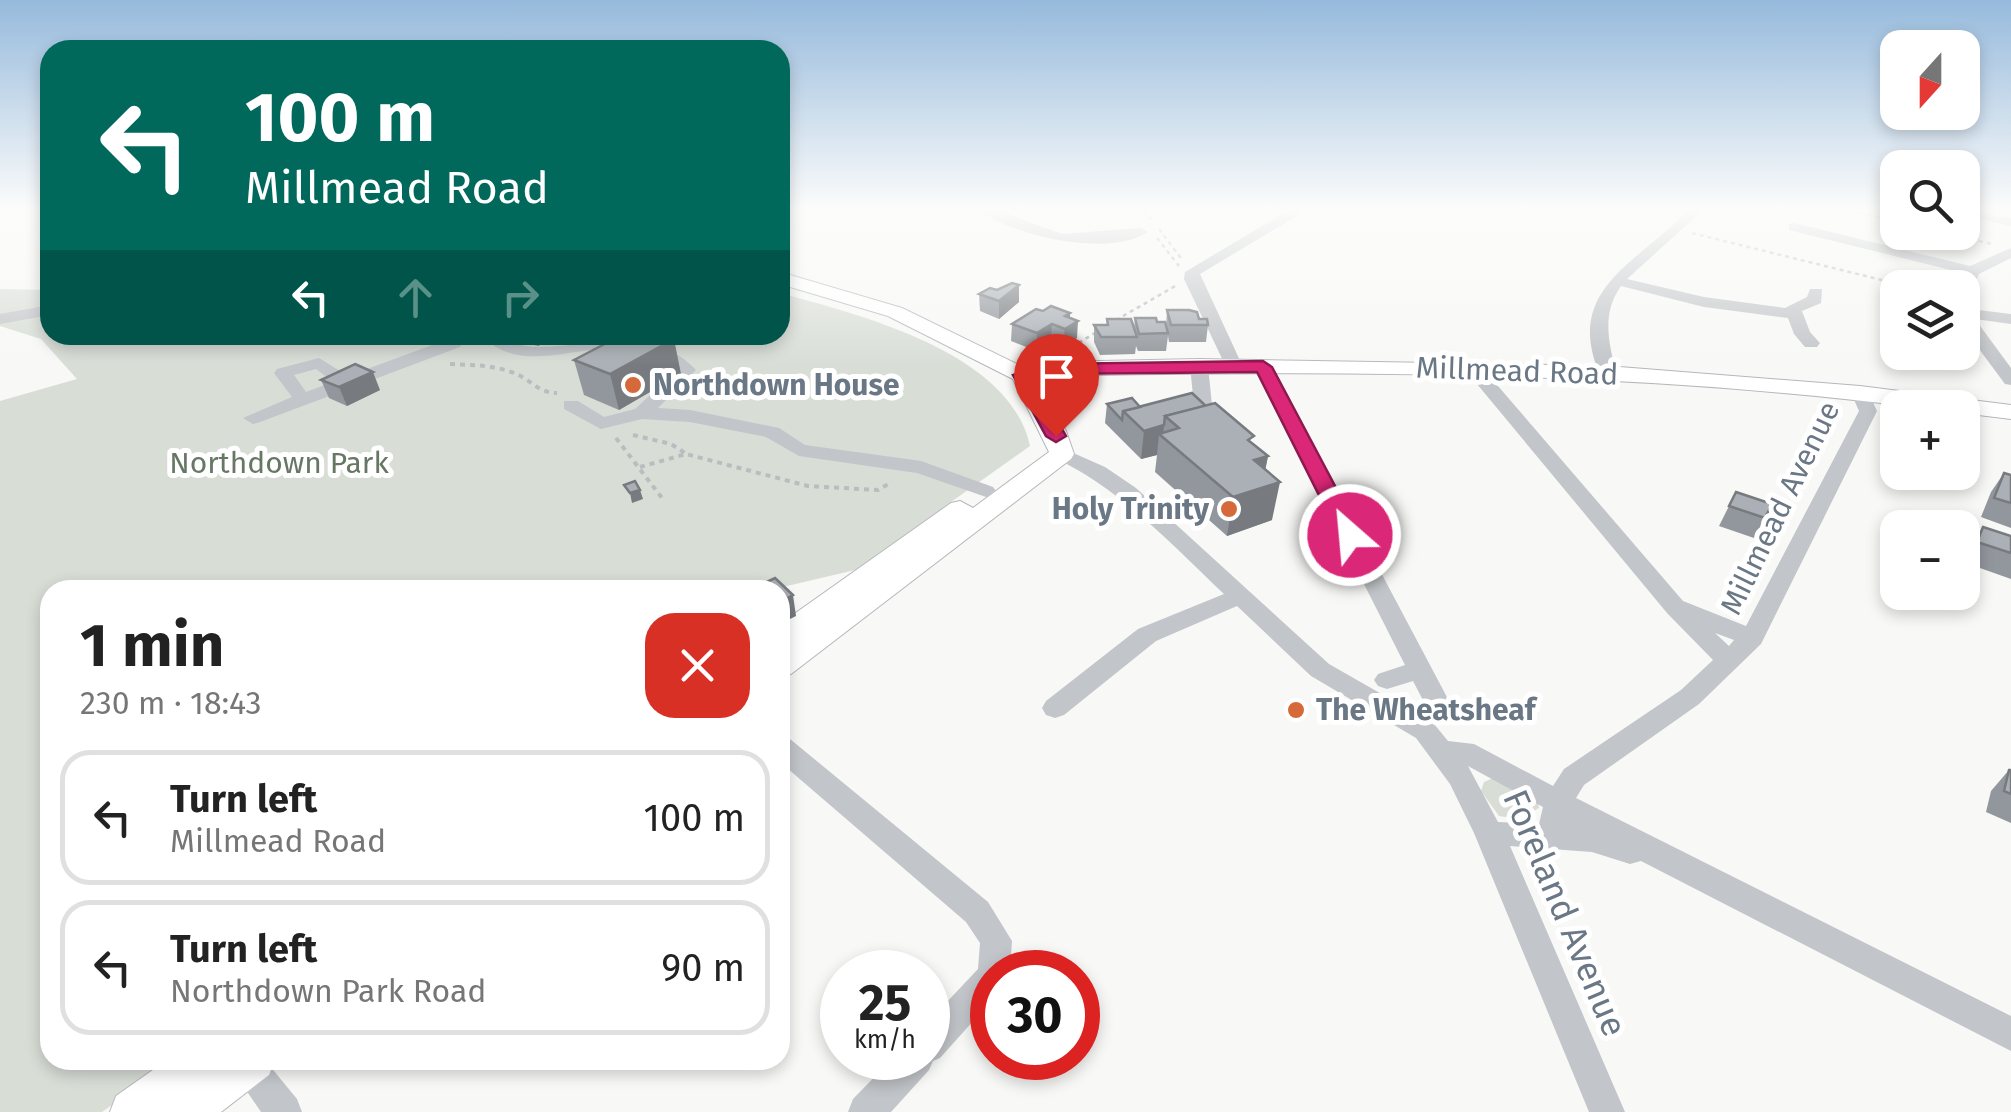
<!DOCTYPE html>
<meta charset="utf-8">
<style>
:root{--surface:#fff;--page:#f6f6f6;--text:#222;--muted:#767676;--line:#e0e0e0}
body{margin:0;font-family:"Fira Sans",sans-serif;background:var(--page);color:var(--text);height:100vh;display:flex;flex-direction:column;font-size:38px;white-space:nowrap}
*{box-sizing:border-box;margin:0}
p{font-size:32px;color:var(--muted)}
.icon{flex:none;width:55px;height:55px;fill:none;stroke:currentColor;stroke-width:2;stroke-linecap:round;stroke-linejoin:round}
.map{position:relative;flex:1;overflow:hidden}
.panel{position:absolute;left:40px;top:580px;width:750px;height:490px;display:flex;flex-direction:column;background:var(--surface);border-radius:30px;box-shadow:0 5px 15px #0003}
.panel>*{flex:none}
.guide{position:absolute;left:40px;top:40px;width:750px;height:305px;border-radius:30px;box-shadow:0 5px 15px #0003;background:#00695c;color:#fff;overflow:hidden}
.needle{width:65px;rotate:201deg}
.controls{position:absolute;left:1880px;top:30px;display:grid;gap:20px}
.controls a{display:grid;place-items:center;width:100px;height:100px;border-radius:20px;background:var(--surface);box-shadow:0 5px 15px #0003;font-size:50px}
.speed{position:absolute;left:820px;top:950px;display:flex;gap:20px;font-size:50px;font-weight:700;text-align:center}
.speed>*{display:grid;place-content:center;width:130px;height:130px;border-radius:50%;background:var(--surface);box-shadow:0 5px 15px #0003;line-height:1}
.speed small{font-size:25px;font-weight:400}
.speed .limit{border:15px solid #d22;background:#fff;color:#111}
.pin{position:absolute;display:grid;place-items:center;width:85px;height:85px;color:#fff;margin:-102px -42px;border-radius:50% 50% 50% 0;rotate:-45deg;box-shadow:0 0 10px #0007}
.pin .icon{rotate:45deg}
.me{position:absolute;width:110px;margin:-55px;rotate:333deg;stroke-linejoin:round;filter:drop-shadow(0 0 8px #0008)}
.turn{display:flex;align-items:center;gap:35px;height:210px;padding:0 40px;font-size:45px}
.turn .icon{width:130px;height:130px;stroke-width:2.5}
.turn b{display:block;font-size:70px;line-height:85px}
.lanes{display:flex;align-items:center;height:95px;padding:0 40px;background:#0003;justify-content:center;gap:50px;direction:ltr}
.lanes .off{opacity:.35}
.round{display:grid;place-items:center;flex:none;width:105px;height:105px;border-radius:30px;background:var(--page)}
.summary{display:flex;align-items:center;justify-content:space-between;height:170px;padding:0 40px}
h1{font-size:60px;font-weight:700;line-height:75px}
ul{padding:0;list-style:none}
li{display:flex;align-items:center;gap:30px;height:135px;margin:0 20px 15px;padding:0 20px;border:5px solid var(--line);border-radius:30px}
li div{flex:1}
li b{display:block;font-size:38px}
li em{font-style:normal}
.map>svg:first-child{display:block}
.green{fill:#d8ddd6}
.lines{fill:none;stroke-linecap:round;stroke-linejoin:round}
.major-casing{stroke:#b4b7bc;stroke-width:2}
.path-far1{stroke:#babdbf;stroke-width:2.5;stroke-dasharray:4 4;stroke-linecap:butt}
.path{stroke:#babdbf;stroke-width:4;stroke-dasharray:5 5;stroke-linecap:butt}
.minor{fill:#c2c5c9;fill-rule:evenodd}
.major{fill:#fff;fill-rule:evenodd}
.wall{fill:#92979d}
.shaded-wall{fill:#777b7f}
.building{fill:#aab0b6;stroke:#777b7f;stroke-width:2.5}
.route{fill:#db2777;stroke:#8e194d;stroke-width:2.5}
.poi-dot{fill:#d66939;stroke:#fff;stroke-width:4}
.labels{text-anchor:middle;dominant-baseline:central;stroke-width:10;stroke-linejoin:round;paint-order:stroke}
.street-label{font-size:30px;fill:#6a7785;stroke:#fff}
.poi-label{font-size:30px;font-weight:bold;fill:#6a7785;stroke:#fff;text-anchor:start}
.park-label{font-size:30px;fill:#667764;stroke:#fff}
.near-street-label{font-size:35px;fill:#6a7785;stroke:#fff}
</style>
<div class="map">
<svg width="2011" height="1112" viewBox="0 0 2011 1112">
<rect width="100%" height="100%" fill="#f8f8f6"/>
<!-- green -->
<g class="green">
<path d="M0 289 50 290V335H780V293C860 315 1010 352 1030 446L855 570 770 590H50V1060H175L102 1112H0V401L77 379 41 339 0 326Z"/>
<path d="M1493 778 1538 798 1539 808 1519 819 1499 816 1481 791 1484 782Z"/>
</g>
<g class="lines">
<defs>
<g id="major">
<path d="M780 272 902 308 1025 368 1050 362 1199 359 1607 366 1860 386 2011 405V419L1962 413V408H1921C1633 371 1340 370 1050 376L1035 379 1066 431 1074 454 1071 459 791 674 780 677V624L951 503 960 501 973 508 1049 452 1013 379 888 316 780 284Z"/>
<path d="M167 1060H275L269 1075 221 1112H110L116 1096Z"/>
</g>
</defs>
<!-- major casing -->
<use href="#major" class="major-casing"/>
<!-- path-far1 -->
<g class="path-far1">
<path d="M1143 211 1153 221"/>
<path d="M1852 211 1898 222"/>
<path d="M1159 229 1183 261"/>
<path d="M1940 232 1992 244"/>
<path d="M1692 233 1914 288"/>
<path d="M1157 238 1179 266"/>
<path d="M1116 320 1177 285"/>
<path d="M1065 351 1095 333"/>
<path d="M450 364H456"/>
</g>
<!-- path -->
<g class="path">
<path d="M450 364C472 365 494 365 514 373 532 380 538 393 557 393"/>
<path d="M633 435 671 444 685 453"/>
<path d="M616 438 662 498"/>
<path d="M640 467 686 454 808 486 878 490 892 482"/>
</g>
<!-- minor -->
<g class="minor">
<path d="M981 211H1000L1062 234 1141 228 1148 232C1110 257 1017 238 981 211Z"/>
<path d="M1287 211H1305L1200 274 1243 367 1240 371H1228L1184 279 1185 272Z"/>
<path d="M1687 211H1702L1627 279 1704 297 1785 308 1807 297 1810 289H1822L1821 303 1802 311 1810 332 1820 343 1817 347H1805L1794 334 1788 318 1704 307 1621 286C1601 314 1609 342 1616 373L1607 378 1601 377C1561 289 1639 263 1687 211Z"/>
<path d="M1962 211 2011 218V226L1962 215Z"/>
<path d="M1794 223 1970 266 2011 248V258L1979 274 1970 294 1962 299V288H1957L1963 273 1789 230V224Z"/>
<path d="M50 305V315L0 324V314Z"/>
<path d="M1962 308 2011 314V324L1975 319 2011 368V385L2005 384 1962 326Z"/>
<path d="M447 335H465L460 347 260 422 253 424 243 418 292 397 274 373 277 369 319 358 348 376 446 340ZM316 369 333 382 306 392 294 375Z"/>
<path d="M481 335C501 335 514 346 533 347 588 349 649 321 696 370L658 408 690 410 779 428 805 445 921 461 993 487 996 491 986 497 917 473 799 456 766 437 690 422 642 419 601 429 564 409V401H578L604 417 635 409 676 371C658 360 638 350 617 349 571 346 519 375 481 335Z"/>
<path d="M1199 361 1208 366 1212 405 1229 428 1226 432H1212L1194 405 1190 366Z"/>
<path d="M1263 362 1272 367 1448 699 1444 706H1426L1413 681 1387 689 1378 686 1374 680 1378 674 1405 665 1254 367Z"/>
<path d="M1473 363 1479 364 1683 601 1746 626 1859 411 1851 393 1853 389H1867L1877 411 1761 644 1699 704 1584 785 1576 798 2011 1016V1051L1641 861 1630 864 1592 852 1510 846 1625 1112H1589L1474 833 1450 784 1416 738 1311 676 1237 606 1156 641 1064 715 1055 718 1046 715 1042 708 1046 701 1138 629 1224 594C1170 543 1122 490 1055 458L1052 454 1062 448 1105 467 1136 488 1329 664 1434 724 1448 741 1474 744 1553 786 1564 769 1681 690 1713 660 1667 613 1467 372V364ZM1715 633 1734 640 1729 646ZM1468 766 1543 807 1539 824 1498 822Z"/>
<path d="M780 736 790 739 988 902 1012 941 1010 972H992V1000L940 1058 933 1061 929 1070 891 1112H848L853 1099 893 1058H928V1022L978 969 980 943 966 922 780 762Z"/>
<path d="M232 1060H265L297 1099 302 1112H261L229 1065Z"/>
</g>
<!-- major -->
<use href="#major" class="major"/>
</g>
<!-- wall -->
<g class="wall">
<path d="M1019 285V302L999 319 980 311 979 294Z"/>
<path d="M1167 310 1199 319 1208 325 1206 342H1169L1168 336 1166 351H1138L1136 346 1135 354 1100 355 1094 342V325H1107V319L1134 328 1135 318 1166 326Z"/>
<path d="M1043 311 1070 313V318L1077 338 1064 347 1051 342 1037 351 1011 341 1012 324Z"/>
<path d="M502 335H556L538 346 503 338Z"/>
<path d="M601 335H662L681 374 619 410 584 395 574 360 603 344Z"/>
<path d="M321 380 380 390 347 406 329 398Z"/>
<path d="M1107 404 1140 407 1253 444 1268 456 1265 470 1272 520 1227 536 1155 472 1157 455 1141 459 1105 423Z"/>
<path d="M2004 473 2011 475V528L1981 517 1991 492Z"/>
<path d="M1736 492 1765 518 1754 538 1719 526Z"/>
<path d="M1983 527 2011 536V579L1963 562 1969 547Z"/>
<path d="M2009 770H2011V823L1986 812 1991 791Z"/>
</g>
<!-- shaded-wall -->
<g class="shaded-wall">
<path d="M1019 285V302L999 319V301Z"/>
<path d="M1070 313V326L1078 321 1077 338 1064 347 1065 316Z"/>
<path d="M1052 324 1051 342 1037 351V333Z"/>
<path d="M535 335H556L538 346Z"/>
<path d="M674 339 681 374 619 410 610 374Z"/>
<path d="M373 372 380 390 347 406 339 387Z"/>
<path d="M1164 425 1163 438 1159 434 1157 455 1141 459 1144 431Z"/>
<path d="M1268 456 1262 487 1280 482 1272 520 1227 536 1233 497 1254 460Z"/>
<path d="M640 490 643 499 632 503 630 493Z"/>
<path d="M793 595 796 616 780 624V602Z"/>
</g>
<!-- building -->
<g class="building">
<path d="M1012 283 1019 285 999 301 979 294 990 288 997 290Z"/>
<path d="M1051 306 1070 313 1065 316 1078 321 1065 329 1052 324 1037 333 1012 324 1036 309 1043 311Z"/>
<path d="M1167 310H1189L1197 312 1199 319H1207L1208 325H1171Z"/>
<path d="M1135 318H1156L1157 322H1165L1168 333 1139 334Z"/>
<path d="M1107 319H1131L1137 337H1101L1094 325H1108Z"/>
<path d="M613 335H662L674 339 610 374 574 360 618 337Z"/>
<path d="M355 364 373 372 339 387 321 380Z"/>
<path d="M1192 393 1206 406 1165 416 1164 425 1144 431 1123 411Z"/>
<path d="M1132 398 1140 407 1123 411 1122 420 1107 404Z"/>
<path d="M1215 403 1254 436 1248 440 1268 456 1254 460 1280 482 1233 497 1159 434 1179 428 1165 416Z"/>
<path d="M2004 473 2011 475V503L1994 498Z"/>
<path d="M635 481 640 490 630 493 624 485Z"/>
<path d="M1736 492 1772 504 1765 518 1729 506Z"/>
<path d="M1983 527 2011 536V553L1977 542Z"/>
<path d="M775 578 793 595 780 602V590H750Z"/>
<path d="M2009 770H2011V794L2004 791Z"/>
</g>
<!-- sky -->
<linearGradient id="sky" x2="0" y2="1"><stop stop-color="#96badc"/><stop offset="0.57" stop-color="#fcfcfb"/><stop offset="1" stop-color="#fcfcfb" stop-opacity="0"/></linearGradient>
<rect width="2011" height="367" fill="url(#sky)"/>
<!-- route -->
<path class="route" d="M1263 361 1272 367 1361 535 1358 540 1350 542 1339 535 1257 372 1050 374 1033 378 1066 436 1056 442 1046 436 1013 375 1050 364Z"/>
<!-- markers -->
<g class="poi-dot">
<circle cx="633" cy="385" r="10"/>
<circle cx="1229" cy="509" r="10"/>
<circle cx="1296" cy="710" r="10"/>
</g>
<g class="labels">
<!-- street labels -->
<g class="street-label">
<text transform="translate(1517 371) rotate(2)">Millmead Road</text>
<text transform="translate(1780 508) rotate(-64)">Millmead Avenue</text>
</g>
<!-- poi labels -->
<g class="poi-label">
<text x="653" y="385">Northdown House</text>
<text x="1209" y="509" text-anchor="end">Holy Trinity</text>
<text x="1316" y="710">The Wheatsheaf</text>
</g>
<!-- park labels -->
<g class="park-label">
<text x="279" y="463">Northdown Park</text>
</g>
<!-- near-street labels -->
<g class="near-street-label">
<text transform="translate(1565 913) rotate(67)">Foreland Avenue</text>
</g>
</g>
</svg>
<div class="controls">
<a><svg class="needle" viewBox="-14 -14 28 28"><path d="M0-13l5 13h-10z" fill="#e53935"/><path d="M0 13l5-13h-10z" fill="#767676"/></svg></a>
<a><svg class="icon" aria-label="search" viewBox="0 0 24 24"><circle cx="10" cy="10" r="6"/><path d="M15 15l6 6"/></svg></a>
<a><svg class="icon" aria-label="layers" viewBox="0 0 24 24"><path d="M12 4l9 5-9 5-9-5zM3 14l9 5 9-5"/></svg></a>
<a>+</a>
<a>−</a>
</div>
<div class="speed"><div>25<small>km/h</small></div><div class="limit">30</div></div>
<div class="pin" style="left:1056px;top:436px;background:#d93025"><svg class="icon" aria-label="arrive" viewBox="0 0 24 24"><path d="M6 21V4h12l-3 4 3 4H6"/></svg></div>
<svg class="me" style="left:1350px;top:535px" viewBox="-20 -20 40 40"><circle r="17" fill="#db2777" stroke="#fff" stroke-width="3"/><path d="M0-11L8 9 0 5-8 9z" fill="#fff"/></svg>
<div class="guide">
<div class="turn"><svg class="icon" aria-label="left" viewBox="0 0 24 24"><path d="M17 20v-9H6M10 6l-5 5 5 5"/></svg><div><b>100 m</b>Millmead Road</div></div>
<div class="lanes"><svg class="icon" aria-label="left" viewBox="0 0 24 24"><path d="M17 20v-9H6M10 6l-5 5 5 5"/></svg><svg class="icon off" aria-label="ahead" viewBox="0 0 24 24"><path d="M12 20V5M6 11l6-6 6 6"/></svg><svg class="icon off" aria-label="right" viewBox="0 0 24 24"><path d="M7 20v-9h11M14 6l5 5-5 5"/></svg></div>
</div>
<section class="panel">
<div class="summary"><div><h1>1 min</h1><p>230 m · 18:43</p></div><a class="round" style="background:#d93025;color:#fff"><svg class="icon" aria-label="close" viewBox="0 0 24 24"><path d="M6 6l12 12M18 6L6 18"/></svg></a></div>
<ul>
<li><svg class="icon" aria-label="left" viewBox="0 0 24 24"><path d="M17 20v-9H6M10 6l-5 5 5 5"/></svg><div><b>Turn left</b><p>Millmead Road</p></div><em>100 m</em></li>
<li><svg class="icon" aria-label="left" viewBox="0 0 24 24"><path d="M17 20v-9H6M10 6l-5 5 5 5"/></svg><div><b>Turn left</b><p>Northdown Park Road</p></div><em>90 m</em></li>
</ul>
</section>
</div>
